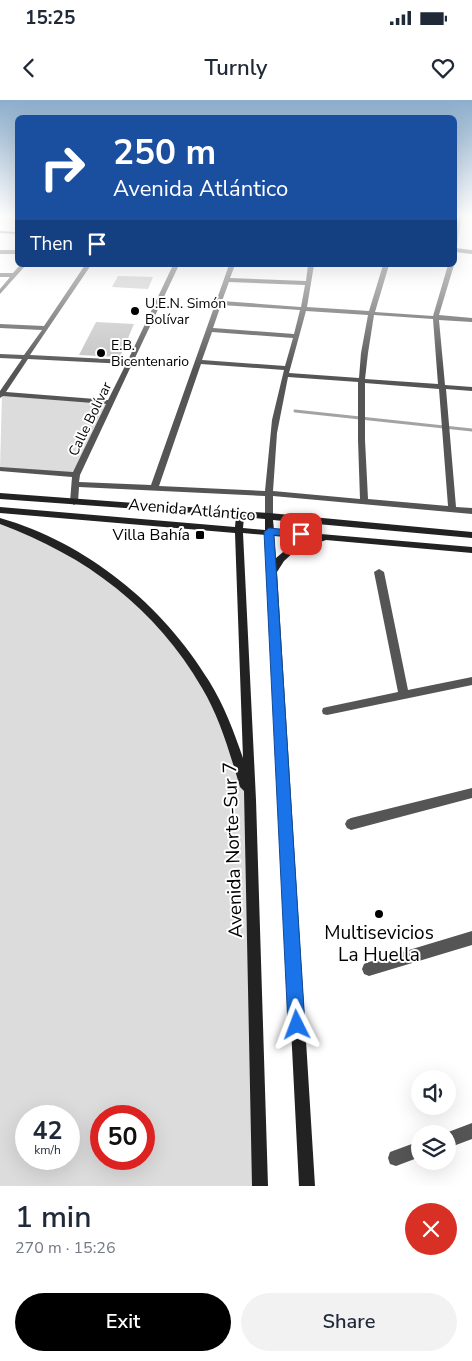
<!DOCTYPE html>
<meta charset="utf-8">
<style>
:root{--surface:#fff;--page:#f2f2f3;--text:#1f2937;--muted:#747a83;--accent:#000}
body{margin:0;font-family:"Nunito Sans",sans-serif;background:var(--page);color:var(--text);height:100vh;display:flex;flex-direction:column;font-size:19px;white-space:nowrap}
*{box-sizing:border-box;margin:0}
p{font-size:16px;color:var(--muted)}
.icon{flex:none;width:28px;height:28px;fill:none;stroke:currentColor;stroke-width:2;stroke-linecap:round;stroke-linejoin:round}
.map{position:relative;height:1086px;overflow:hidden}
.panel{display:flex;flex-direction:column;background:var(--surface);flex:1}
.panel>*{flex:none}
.hud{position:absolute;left:15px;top:15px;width:442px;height:152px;border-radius:8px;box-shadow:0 5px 20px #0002;background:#1a4fa0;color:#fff;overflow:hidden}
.buttons{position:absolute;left:411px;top:970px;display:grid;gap:10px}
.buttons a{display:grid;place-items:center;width:45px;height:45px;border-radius:50%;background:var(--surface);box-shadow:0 5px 20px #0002;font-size:25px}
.speed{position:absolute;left:15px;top:1005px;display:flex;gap:10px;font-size:25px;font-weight:700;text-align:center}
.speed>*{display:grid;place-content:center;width:65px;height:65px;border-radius:50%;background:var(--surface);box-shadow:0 5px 20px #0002;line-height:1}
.speed small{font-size:12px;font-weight:400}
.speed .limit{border:8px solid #d22;background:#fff;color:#111}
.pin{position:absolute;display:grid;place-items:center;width:42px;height:42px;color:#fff;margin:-21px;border-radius:10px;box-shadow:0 2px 8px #0006}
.me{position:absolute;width:55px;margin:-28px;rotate:357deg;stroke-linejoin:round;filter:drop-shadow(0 0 4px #0008)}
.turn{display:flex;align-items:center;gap:18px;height:105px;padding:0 15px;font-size:22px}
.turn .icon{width:65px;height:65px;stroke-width:2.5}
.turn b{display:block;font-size:35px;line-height:42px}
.then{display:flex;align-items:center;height:48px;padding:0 15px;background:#0003;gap:10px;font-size:19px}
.round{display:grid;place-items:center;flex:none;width:52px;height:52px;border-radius:26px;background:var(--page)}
.summary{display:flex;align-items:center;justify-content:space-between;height:85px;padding:0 15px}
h1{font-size:30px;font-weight:600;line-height:38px}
.cta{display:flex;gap:10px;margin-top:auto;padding:10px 15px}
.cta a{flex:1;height:58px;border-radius:30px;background:var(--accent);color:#fff;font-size:20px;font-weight:600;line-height:58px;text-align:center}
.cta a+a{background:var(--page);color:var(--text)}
.status{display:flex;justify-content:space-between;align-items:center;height:35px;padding:0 25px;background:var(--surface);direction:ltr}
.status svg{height:14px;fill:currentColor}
header{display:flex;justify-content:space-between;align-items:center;height:65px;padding:0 15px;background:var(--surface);font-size:22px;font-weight:600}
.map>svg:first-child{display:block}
.green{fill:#dcdcdc;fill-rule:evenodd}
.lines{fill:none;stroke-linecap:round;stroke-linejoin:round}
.stream{stroke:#a3a3a3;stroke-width:3}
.building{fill:#c4c4c4}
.street{fill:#555;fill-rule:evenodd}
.secondary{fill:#222;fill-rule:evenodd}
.route{fill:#1a73e8;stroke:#114b97}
.poi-dot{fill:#000;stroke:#fff;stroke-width:2}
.labels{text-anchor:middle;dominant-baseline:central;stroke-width:4;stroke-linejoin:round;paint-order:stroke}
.far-poi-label{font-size:14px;fill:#000;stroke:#fff;text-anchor:start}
.far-street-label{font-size:14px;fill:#000;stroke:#fff}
.street-label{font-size:16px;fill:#000;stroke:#fff}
.poi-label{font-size:16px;fill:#000;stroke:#fff;text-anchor:end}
.near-street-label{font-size:19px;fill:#000;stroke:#fff}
.near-poi-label{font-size:19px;fill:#000;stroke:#fff}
</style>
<div class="status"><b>15:25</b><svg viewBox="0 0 49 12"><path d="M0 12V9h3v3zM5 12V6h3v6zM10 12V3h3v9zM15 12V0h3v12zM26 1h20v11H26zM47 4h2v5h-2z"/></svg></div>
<header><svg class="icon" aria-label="back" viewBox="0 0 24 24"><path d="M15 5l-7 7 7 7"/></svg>Turnly<svg class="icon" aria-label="heart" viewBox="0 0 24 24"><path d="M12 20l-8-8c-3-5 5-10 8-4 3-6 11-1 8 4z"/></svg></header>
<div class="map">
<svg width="472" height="1086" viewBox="0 0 472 1086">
<rect width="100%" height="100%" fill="#fff"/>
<!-- green -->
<g class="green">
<path d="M2 294 111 302 76 375 0 369Z"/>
<path d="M0 421 34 434 134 497 206 585 250 700 260 1086H0ZM26 1016H69V1059H26ZM101 1016H144V1059H101Z"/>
</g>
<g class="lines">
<!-- stream -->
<path class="stream" d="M295 311 472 330"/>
</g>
<!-- building -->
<g class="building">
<path d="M118 176 153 177 148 189 112 187Z"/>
<path d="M96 222 134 224 120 257 79 255Z"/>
</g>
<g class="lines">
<!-- street -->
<g class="street">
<path d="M457 117H461L457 145 455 146Z"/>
<path d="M0 131 18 132V134L0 133Z"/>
<path d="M455 148 472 150V154L455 152Z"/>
<rect x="0" y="150" width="18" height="4"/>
<path d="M20 165H26L0 194V189L10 177H0V173H13Z"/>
<path d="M85 165H91L30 255 128 260 173 165H179L134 260 135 262 132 264 80 375 79 382 151 385 229 165H235L230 178 306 181 308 165H314L307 207 369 211 383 165H389L375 212 433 216 448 165H454L439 215 472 218V222L439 220 445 285 472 287V291L446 289 456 407 472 408V414L273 396V416L269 419 265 416V396L79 387 78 402 74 405 70 402 72 377 0 371V367L73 372 106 304 3 296 0 298V291L22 259 0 258V254L24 255 42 230 0 228V224L44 226ZM229 182 305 185 301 207 222 201ZM221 205 300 210 294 234 213 228ZM306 211 368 215 361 253 359 278 289 273ZM374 215 433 219 438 284 365 279 368 253ZM212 232 293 238 285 266 202 260ZM28 259 126 264 108 300 6 292ZM201 264 284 270 272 320 265 391 159 386ZM288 277 358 282V340L360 399 273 391 277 333ZM365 283 439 289 448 406 368 399 365 340Z"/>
<path d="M379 469 384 472 408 590 472 577V585L327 615 323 614 322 611 323 608 327 607 398 592 374 472Z"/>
<path d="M472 688V698L351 730 347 728 345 724 347 720 351 718Z"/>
<path d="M472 831V845L369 876 364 874 362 869 364 864 369 862Z"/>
<path d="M472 1023V1039L448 1048V1034H443Z"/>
<path d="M420 1041V1057L396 1066 390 1064 388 1058 390 1052Z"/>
</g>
<!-- secondary -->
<path class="secondary" d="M0 393 269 413 472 432V438L273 420 274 430 472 447V453L326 440 295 451 284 461 277 472 315 1086H299L266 435 243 433 256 700 268 1086H252L244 691 240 687C230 654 220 618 202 588 156 508 86 456 0 424V418C87 443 163 505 209 581 224 605 234 632 243 658L235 433 0 413V407L235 427 236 416 0 399ZM244 417 265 419V430L243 428ZM274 436 310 439 289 447 276 458Z"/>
</g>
<!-- sky -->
<linearGradient id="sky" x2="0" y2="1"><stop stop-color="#8cadcc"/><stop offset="0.43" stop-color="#fff"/><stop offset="1" stop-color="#fff" stop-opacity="0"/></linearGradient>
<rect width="472" height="269" fill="url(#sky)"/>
<!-- route -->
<path class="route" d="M269 428 301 431 306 434 301 437 274 435 305 925 303 931 297 933 291 931 288 925 264 432Z"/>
<!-- markers -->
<g class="poi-dot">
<circle cx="135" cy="211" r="5"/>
<circle cx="101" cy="253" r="5"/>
<rect x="195" y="430" width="10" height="10" rx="2.5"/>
<circle cx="379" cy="814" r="5"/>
</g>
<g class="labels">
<!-- far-poi labels -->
<g class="far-poi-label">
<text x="145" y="203">U.E.N. Simón<tspan x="145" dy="16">Bolívar</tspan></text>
<text x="111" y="245">E.B.<tspan x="111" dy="16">Bicentenario</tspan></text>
</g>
<!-- far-street labels -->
<g class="far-street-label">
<text transform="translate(90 319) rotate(-64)">Calle Bolívar</text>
</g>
<!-- street labels -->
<g class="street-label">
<text transform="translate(192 410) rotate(5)">Avenida Atlántico</text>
</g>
<!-- poi labels -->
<g class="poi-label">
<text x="190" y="435">Villa Bahía</text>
</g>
<!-- near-street labels -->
<g class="near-street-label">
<text transform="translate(233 750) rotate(-92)">Avenida Norte-Sur 7</text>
</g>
<!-- near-poi labels -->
<g class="near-poi-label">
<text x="379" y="833">Multisevicios<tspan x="379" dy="22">La Huella</tspan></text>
</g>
</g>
</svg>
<div class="buttons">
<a><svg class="icon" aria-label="sound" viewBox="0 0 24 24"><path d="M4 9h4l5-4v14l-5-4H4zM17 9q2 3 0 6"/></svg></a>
<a><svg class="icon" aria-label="layers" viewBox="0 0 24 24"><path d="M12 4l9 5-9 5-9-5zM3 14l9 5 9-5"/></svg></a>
</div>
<div class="speed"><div>42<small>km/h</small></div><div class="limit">50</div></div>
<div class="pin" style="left:301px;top:434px;background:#d93025"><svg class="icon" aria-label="arrive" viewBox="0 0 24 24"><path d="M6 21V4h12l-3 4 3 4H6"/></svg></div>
<svg class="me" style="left:297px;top:925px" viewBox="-20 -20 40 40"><path d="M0-17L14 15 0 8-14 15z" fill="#1a73e8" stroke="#fff" stroke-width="4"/></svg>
<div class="hud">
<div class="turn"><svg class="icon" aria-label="right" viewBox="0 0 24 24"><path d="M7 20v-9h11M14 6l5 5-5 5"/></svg><div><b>250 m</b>Avenida Atlántico</div></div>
<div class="then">Then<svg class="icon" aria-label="arrive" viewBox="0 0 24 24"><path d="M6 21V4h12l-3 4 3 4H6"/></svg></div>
</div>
</div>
<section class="panel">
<div class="summary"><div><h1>1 min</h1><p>270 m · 15:26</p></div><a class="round" style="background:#d93025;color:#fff"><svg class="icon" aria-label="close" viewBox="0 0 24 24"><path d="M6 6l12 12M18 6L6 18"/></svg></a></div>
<div class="cta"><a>Exit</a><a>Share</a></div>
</section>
